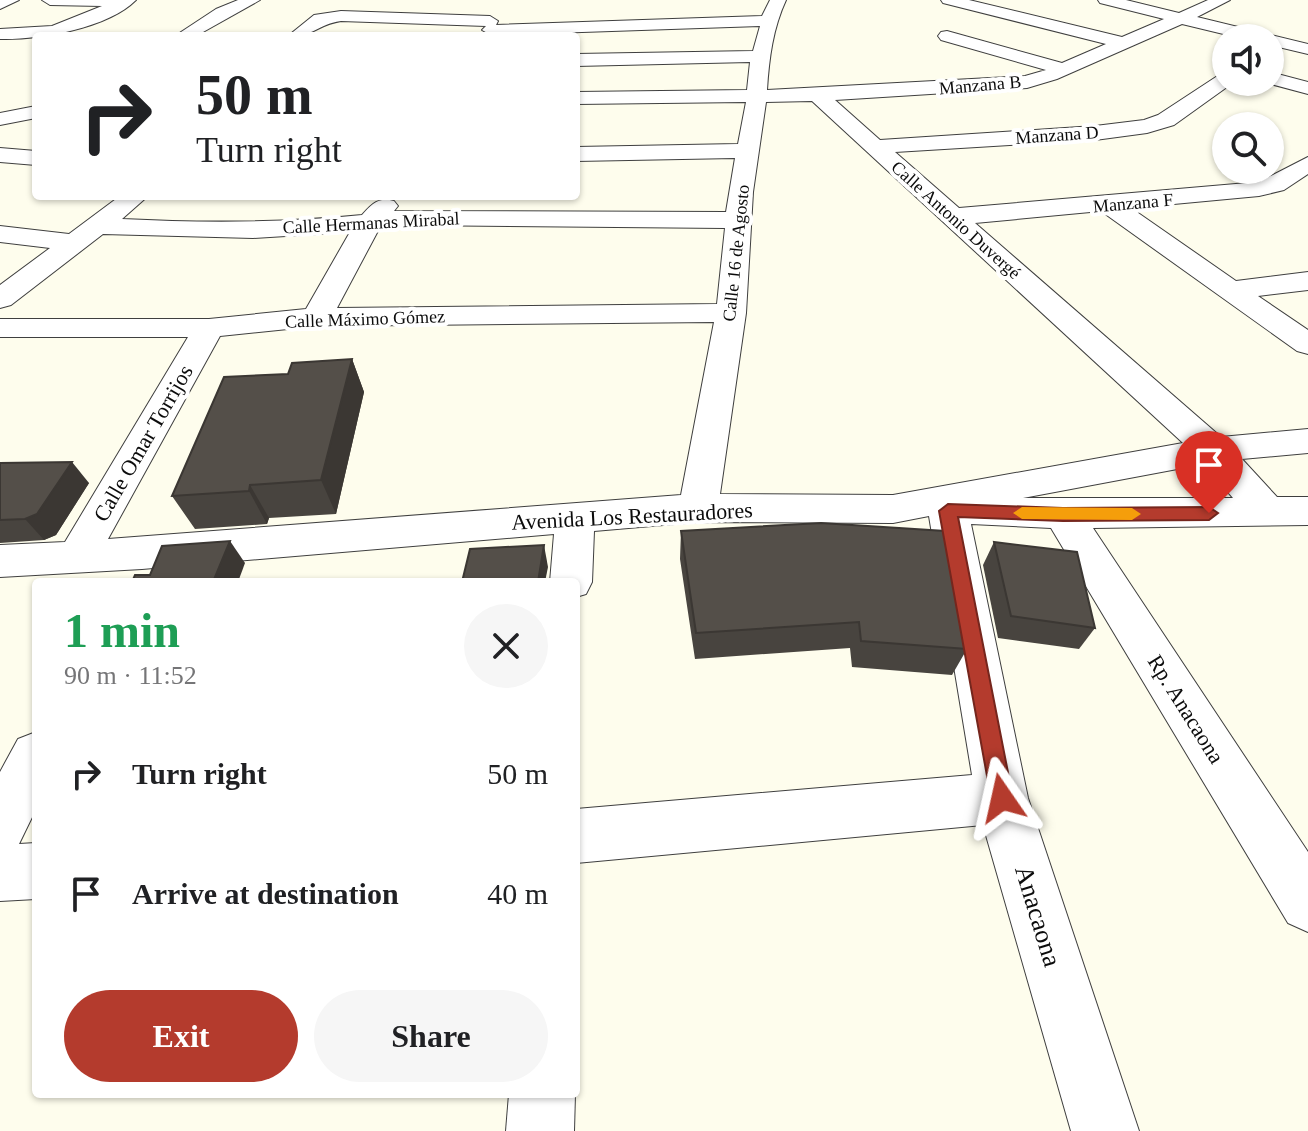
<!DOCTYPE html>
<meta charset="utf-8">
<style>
:root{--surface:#fff;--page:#f6f6f6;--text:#202124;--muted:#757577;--accent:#b43b2d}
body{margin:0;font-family:"Times New Roman",serif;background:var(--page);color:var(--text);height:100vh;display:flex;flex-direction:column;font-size:30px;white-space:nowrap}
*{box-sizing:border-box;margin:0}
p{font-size:26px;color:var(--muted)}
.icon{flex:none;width:44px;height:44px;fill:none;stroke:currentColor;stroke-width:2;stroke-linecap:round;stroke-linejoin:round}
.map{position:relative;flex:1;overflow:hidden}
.drawer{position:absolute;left:32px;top:578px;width:548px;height:520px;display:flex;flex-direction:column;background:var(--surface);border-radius:8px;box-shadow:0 2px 6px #0004}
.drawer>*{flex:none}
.top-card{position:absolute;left:32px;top:32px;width:548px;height:168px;border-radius:8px;box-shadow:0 2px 6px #0004;background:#fff;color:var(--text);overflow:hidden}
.tools{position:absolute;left:1212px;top:24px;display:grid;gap:16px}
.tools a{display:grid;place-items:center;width:72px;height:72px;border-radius:50%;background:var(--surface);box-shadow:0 2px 6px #0004;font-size:40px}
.pin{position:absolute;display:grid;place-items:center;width:68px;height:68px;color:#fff;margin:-82px -34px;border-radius:50% 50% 50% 0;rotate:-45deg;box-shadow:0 0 8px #0007}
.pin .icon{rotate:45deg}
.me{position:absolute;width:88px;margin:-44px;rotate:349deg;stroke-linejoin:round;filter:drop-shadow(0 0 6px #0008)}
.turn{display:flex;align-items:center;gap:28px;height:168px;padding:0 32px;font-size:36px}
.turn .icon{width:104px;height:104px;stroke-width:2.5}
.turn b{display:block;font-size:56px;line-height:68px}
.round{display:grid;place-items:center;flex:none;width:84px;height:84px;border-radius:42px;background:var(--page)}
.headline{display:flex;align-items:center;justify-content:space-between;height:136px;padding:0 32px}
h1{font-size:48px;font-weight:800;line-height:60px;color:#1e9e55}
.cta{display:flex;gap:16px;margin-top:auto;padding:16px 32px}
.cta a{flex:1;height:92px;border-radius:48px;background:var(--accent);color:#fff;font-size:32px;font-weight:800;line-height:92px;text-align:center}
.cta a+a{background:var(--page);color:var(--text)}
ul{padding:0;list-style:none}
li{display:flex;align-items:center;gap:24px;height:120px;padding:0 32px}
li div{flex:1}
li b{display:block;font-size:30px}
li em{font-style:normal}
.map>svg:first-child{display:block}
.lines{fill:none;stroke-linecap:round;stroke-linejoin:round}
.minor-casing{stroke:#3f3f3f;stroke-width:2}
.minor{fill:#fff;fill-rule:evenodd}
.wall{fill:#48443f}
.shaded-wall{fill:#3b3733}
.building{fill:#544f49;stroke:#3b3733;stroke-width:2}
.route{fill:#b43b2d;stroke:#75261d;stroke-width:2}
.slow{fill:#f59e0b}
.labels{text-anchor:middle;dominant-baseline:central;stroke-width:8;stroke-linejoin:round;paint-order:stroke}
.far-street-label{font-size:18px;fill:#0c0c0c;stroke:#fff}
.street-label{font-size:22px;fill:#0c0c0c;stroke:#fff}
.near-street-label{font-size:26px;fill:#0c0c0c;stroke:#fff}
</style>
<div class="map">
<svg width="1308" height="1131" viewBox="0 0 1308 1131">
<rect width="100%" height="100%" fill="#fefded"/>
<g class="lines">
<defs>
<g id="minor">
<path d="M0 0H19L0 9Z"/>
<path d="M42 0H136C107 29 37 40 0 39V29L52 26 102 6 50 5Z"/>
<path d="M238 0H260L196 36H175L216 9Z"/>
<path d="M770 0H786C773 28 769 58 767 90L1025 76 1046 70 941 40 938 36 941 32 947 31 1062 63 1106 44 943 3 941 0H969L1122 37 1164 19 1100 3 1098 0H1126L1179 13 1208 0H1230L1197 17 1308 44V54L1270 45V38H1240L1182 24 1057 79 1027 88 835 100 880 140 1095 126 1144 120 1158 115 1219 75 1226 73V82H1234L1174 125 1147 133 1095 140 895 152 959 208 1259 182 1308 157V174L1284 190 1259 196 1131 208 1236 281 1308 272V290L1258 296 1308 330V354L1297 351 1101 211 975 223 1221 437 1308 429V453L1242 459 1277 497H1308V525L1093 528 1308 852V932L1288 923 1051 528 971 524 1028 798 1139 1131H1071L983 825 576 863V809L972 775 929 516 893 523 698 522 594 531 592 582 586 594 576 597V582H550L554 534 142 569 0 577V545L65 542 188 337H0V319H209L306 309 350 232 253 238 103 234 11 305 0 308V285L50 248 0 242V226L69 234 120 196H148L122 219C202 223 282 223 362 215 372 204 378 197 394 201L398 206 394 211 726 212 735 158 576 161V147L738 144 746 102 576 104V92L747 90 750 62 576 66V54L753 51 760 26 491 35 482 30 486 26 341 21C316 25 316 36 288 36L314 15 341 11 490 16 498 21 496 25 762 16ZM812 101 1183 443 893 495 720 494 746 313 753 192 766 102ZM406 225 725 228 717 304 337 308 379 229ZM714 322 681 495 108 539 220 336 317 326ZM1204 464 1233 498H1023Z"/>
<path d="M1270 72 1308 82V94L1263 82H1270Z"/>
<path d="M36 106V118L0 125V113Z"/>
<path d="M0 148 36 151V165L0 162Z"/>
<path d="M36 732V809L19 844 36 843V899L0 901V772L18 739Z"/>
<path d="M509 1094H575L574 1131H506Z"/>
</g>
</defs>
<!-- minor casing -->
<use href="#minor" class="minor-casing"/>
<!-- minor -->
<use href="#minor" class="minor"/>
</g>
<!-- wall -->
<g class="wall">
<path d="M352 359 364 392 336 514 269 518 267 524 195 529 172 496 288 374Z"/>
<path d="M0 463 89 483 56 535 44 540 0 543Z"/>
<path d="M681 531 967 649 952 675 852 667 850 648 695 659 680 559Z"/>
<path d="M994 542 1095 628 1079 649 998 638 983 565Z"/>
</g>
<!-- shaded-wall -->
<g class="shaded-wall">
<path d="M352 359 364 392 336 514 321 480Z"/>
<path d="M72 462 89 483 56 535 44 540 25 519Z"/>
<path d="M250 485 269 518 267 524 249 491Z"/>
<path d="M230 541 245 563 238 582H213Z"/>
<path d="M544 545 548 567 545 582H538Z"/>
</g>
<!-- building -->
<g class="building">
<path d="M352 359 321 480 250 485 249 491 172 496 224 377 288 374 292 363Z"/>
<path d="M72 462 37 514 25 519 0 520V463Z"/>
<path d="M821 523 945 531 967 649 861 641 859 622 696 633 681 531Z"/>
<path d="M230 541 213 582H132L135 575H150L162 546Z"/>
<path d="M994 542 1077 552 1095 628 1011 616Z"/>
<path d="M544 545 538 582H462L470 549Z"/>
</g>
<!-- route -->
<path class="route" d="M948 504 1063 508 1209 507 1218 513 1209 520 1063 521 958 517 1013 798 1010 806 1002 809 994 806 991 798 939 511Z"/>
<!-- slow -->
<path class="slow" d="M1022 507 1132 508 1141 514 1132 520 1022 519 1013 513Z"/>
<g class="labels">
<!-- far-street labels -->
<g class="far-street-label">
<text transform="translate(980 85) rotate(-5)">Manzana B</text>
<text transform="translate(1057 135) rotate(-4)">Manzana D</text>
<text transform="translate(1133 203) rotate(-5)">Manzana F</text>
<text transform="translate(956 220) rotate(42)">Calle Antonio Duvergé</text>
<text transform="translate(371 223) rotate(-3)">Calle Hermanas Mirabal</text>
<text transform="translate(736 253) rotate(-84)">Calle 16 de Agosto</text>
<text transform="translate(365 319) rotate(-2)">Calle Máximo Gómez</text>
</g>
<!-- street labels -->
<g class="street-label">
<text transform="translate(143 443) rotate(-60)">Calle Omar Torrijos</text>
<text transform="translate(632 516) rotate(-3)">Avenida Los Restauradores</text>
<text transform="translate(1186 709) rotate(58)">Rp. Anacaona</text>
</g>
<!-- near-street labels -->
<g class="near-street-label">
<text transform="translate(1038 916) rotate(73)">Anacaona</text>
</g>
</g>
</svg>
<div class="tools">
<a><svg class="icon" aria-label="sound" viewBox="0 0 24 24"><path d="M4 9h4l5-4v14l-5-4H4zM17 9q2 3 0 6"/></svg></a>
<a><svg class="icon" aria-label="search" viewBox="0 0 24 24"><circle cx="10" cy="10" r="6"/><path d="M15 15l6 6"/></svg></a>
</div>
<div class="pin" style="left:1209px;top:513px;background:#d93025"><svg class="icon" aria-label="arrive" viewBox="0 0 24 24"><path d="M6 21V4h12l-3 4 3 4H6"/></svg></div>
<svg class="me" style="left:1002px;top:798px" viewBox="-20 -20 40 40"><path d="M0-17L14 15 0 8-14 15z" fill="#b43b2d" stroke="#fff" stroke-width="4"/></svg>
<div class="top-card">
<div class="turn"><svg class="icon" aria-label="right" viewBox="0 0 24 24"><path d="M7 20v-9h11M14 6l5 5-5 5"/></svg><div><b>50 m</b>Turn right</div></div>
</div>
<section class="drawer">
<div class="headline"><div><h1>1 min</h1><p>90 m · 11:52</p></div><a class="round"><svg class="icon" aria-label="close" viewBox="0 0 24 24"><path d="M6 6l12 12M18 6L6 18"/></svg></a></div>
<ul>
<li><svg class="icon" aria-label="right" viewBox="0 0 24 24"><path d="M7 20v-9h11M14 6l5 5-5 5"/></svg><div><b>Turn right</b></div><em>50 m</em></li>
<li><svg class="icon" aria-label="arrive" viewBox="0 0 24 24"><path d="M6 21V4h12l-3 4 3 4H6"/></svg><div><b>Arrive at destination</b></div><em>40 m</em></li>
</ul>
<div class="cta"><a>Exit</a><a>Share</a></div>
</section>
</div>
